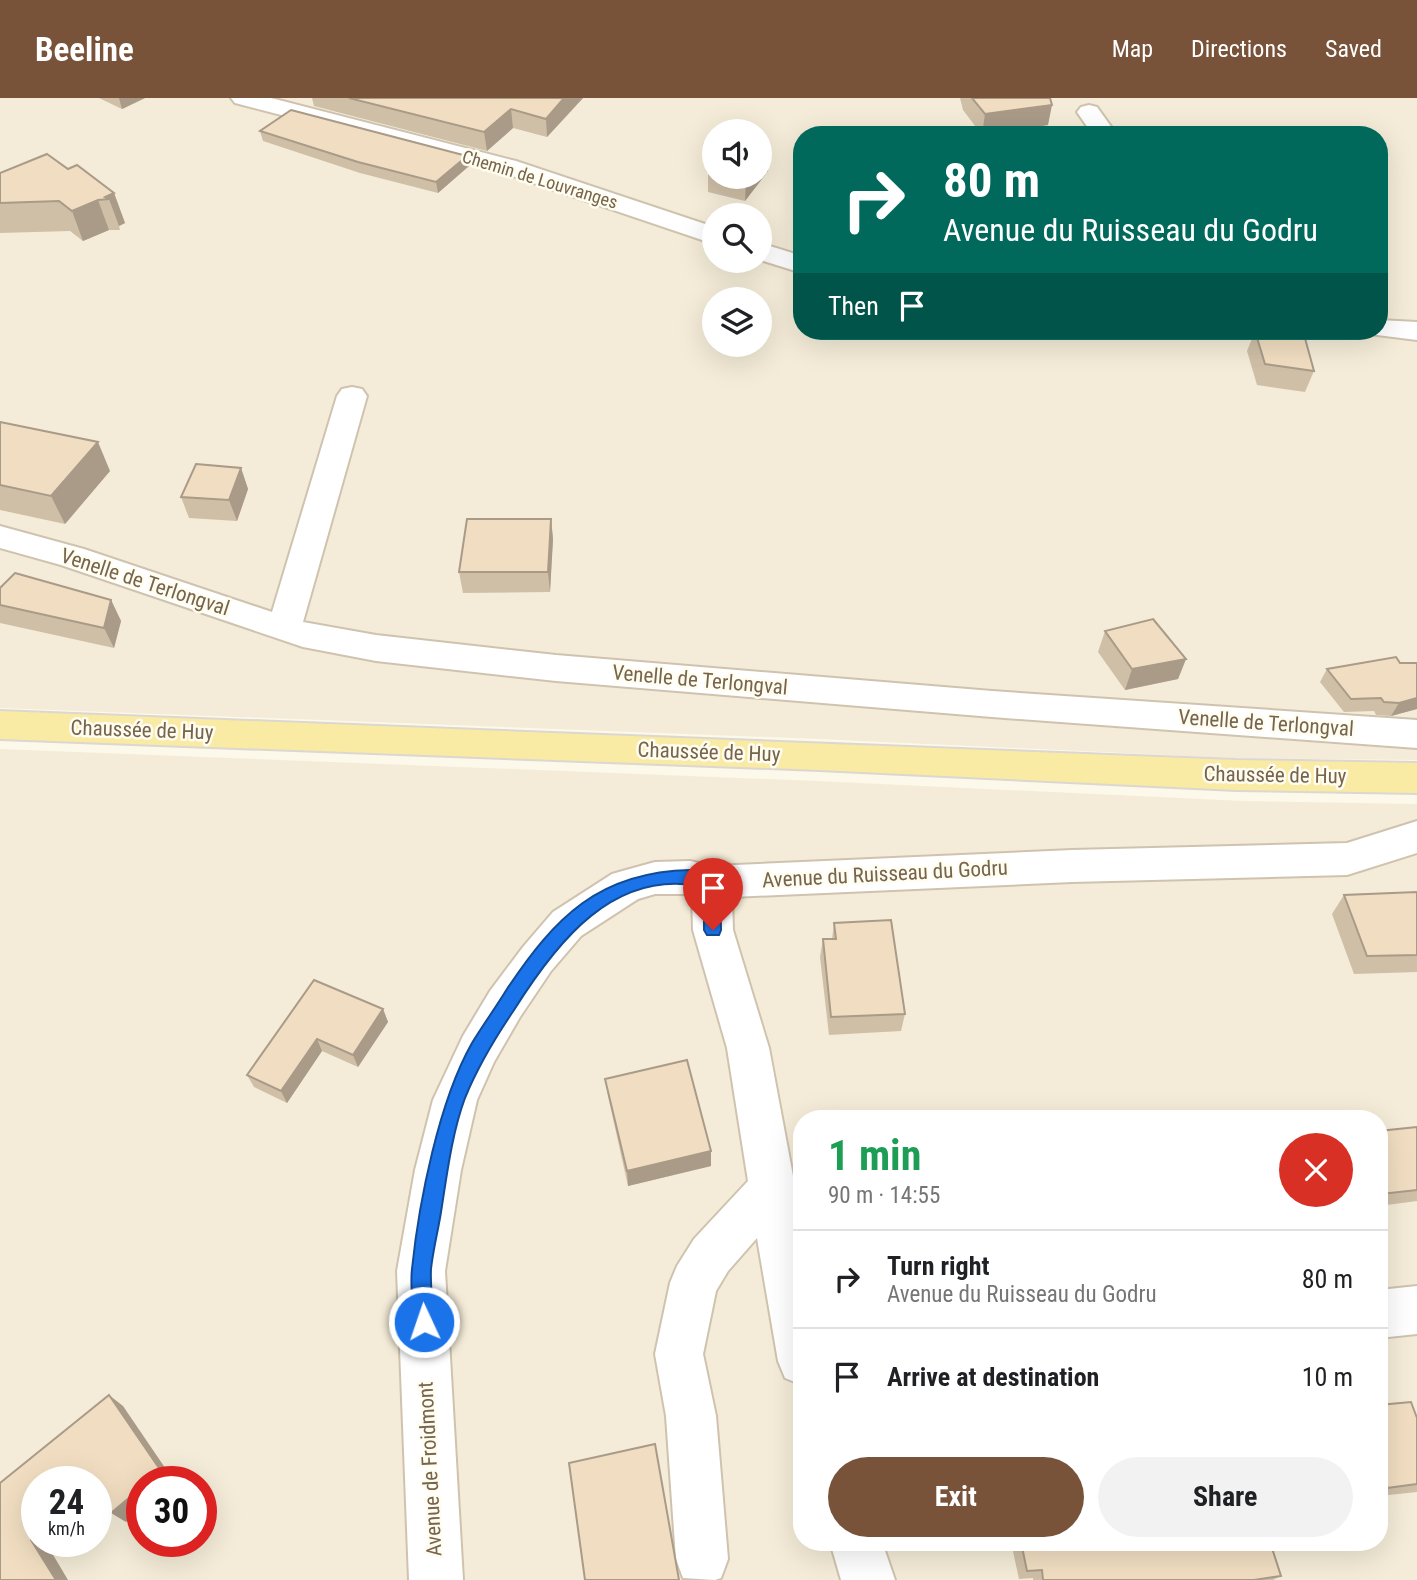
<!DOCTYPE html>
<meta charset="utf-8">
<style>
:root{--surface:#fff;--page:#f2f2f2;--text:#202124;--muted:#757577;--line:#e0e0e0;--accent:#785239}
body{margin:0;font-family:"Roboto Condensed",sans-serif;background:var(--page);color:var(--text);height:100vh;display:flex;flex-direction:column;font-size:26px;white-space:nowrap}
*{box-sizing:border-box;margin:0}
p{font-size:23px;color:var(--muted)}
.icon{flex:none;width:38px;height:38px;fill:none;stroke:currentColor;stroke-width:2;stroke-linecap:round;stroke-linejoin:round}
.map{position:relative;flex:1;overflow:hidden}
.drawer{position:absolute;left:793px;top:1012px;width:595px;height:441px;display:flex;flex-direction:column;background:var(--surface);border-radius:28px;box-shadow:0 7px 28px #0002}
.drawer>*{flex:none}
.hud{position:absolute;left:793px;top:28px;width:595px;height:214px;border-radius:28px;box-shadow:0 7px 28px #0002;background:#00695c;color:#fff;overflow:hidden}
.buttons{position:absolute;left:702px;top:21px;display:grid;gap:14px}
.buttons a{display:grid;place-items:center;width:70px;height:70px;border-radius:50%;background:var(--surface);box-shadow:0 7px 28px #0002;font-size:35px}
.speed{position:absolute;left:21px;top:1368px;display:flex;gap:14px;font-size:35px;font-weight:700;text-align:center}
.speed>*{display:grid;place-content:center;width:91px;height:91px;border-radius:50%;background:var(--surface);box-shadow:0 7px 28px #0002;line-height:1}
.speed small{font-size:18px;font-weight:400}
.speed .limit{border:10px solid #d22;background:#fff;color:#111}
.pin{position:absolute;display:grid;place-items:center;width:60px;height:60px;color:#fff;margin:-72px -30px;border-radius:50% 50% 50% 0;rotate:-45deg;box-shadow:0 0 7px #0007}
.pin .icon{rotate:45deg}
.me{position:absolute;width:77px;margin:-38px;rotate:357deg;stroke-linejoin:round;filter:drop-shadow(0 0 5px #0008)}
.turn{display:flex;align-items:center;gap:24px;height:147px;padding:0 35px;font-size:32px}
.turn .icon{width:91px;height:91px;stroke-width:2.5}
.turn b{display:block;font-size:49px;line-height:60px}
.then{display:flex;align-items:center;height:66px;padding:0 35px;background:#0003;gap:14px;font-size:26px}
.round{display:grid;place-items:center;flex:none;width:74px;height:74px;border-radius:37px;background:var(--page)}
.summary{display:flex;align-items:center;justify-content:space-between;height:119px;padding:0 35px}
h1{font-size:42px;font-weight:700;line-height:52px;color:#1e9e55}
.primary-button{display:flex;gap:14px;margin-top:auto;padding:14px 35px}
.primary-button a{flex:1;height:80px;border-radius:42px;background:var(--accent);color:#fff;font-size:28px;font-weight:700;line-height:80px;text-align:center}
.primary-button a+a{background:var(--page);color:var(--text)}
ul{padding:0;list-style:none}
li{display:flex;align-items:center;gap:21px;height:98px;padding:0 35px;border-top:2px solid var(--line)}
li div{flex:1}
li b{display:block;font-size:26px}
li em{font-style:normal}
header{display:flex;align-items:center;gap:42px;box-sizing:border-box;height:98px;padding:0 35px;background:var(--accent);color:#fff}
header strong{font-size:33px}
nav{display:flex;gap:38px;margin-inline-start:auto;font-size:24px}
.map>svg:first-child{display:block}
.residential{fill:#f4ecd8;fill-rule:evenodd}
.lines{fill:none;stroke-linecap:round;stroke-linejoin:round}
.minor-casing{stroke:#cfc3af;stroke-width:4}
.major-casing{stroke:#dcd7d1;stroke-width:4}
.minor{fill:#fff;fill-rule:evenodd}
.major{fill:#f9eaa4;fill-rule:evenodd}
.wall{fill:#cfbfa7}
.shaded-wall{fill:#a99b88}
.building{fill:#f1dec2;stroke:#a99b88;stroke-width:2}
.route{fill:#1a73e8;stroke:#114b97;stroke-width:2}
.labels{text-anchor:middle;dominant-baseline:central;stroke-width:5;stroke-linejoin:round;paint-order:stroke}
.far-street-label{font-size:18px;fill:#77644d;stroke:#fffcf0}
.street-label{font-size:21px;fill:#77644d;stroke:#fffcf0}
</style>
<header>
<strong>Beeline</strong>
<nav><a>Map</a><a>Directions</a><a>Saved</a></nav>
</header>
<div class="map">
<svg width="1417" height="1482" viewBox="0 0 1417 1482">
<rect width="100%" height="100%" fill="#fcf9ea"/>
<!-- residential -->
<g class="residential">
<path d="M0 0H1417V662L1232 660 819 641 0 610ZM714 33H760V79H714ZM802 37H1379V233H802ZM714 117H760V163H714ZM714 201H760V247H714Z"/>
<path d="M0 651 818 683 1243 703 1417 706V1482H0ZM802 1020H1379V1444H802ZM37 1384H96V1444H37ZM142 1384H201V1444H142Z"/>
</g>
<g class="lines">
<defs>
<g id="minor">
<path d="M231 0H271L516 63 714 129V146L498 73 235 5Z"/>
<path d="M1089 7 1097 9 1117 37H1093L1077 14 1081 9Z"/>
<path d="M760 145 802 158V175L760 162Z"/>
<path d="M1379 222 1417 224V242L1369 236 1367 233H1379Z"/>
<path d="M352 289 362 291 367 298 303 524 376 537 556 557 992 593 1417 622V650L992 619 556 583 376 563 303 549 61 467 0 450V428L84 451 272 514 337 298 342 291Z"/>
<path d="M1417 723V755L1347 777 1072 784 732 799 733 832 769 950 802 1126V1287L785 1280 778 1263 757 1140 728 1173 716 1193 703 1256 716 1318 728 1461 721 1480 715 1482 683 1480 676 1461 666 1318 655 1256 670 1185 677 1168 694 1141 748 1083 727 950 693 832 692 796H655L638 801 581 838 551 873 520 919 494 964 477 1002 461 1072 445 1173 463 1482H409L397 1173 415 1072 433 1002 463 938 490 893 523 849 553 814 612 776 626 772 655 764 690 763 712 768 1072 752 1347 745Z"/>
<path d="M1417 1188V1236L1379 1240V1192Z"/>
<path d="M830 1444H882L895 1482H841Z"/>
</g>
<path id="major" d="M0 613 1236 662 1417 665V695L1236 692 819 672 0 641Z"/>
</defs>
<!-- minor casing -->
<use href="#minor" class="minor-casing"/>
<!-- major casing -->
<use href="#major" class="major-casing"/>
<!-- minor -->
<use href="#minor" class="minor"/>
<!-- major -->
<use href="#major" class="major"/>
</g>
<!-- wall -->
<g class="wall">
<path d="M99 0H145L122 11Z"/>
<path d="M312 0H583L547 39 513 30 487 53 314 8Z"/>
<path d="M960 0H1050L1048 27 982 37 963 12Z"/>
<path d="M260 33 469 68 438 95 360 75 263 43Z"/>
<path d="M714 66V79H760L768 73 745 103 708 94V73Z"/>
<path d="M68 71 114 95 125 125 119 128 120 132H109L83 143 70 133 0 135V75Z"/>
<path d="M1255 233 1314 273 1305 294 1257 287 1247 253Z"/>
<path d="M0 324 110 373 65 426 0 412Z"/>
<path d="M241 370 248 391 237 423 189 420 181 399Z"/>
<path d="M551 421 553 441 550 494 463 495 459 474Z"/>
<path d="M0 490 111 502 121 523 114 550 0 525Z"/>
<path d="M1105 533 1186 561 1178 581 1125 592 1098 554Z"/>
<path d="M1327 571 1417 611 1391 618 1376 617 1374 613 1344 614 1320 584Z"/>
<path d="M1417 794V874L1354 876 1332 816 1344 797Z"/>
<path d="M834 825 905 916 901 933 829 937 820 859 823 841H832Z"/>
<path d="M314 882 383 911 388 924 358 969 322 953 287 1005 254 989 247 977Z"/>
<path d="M605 981 711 1068 628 1088 608 998Z"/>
<path d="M1417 1029V1103L1379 1108V1033Z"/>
<path d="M1379 1307 1417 1320V1394L1379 1398Z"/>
<path d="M1011 1444H1270L1281 1478 1273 1482H1033V1480L1019 1481Z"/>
</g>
<!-- shaded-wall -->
<g class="shaded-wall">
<path d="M119 0H145L122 11Z"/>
<path d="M564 0H583L547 39 546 21Z"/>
<path d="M1052 7 1048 27 982 37 985 16Z"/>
<path d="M511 11 513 30 487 53 484 34Z"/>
<path d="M769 53 768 73 745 103 746 82 748 79H760V65Z"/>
<path d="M467 58 469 68 438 95 436 84Z"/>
<path d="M114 95 125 125 119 128 109 101 105 99Z"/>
<path d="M98 102 109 132 83 143 72 113Z"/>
<path d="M98 344 110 373 65 426 51 398Z"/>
<path d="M241 370 248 391 237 423 229 402Z"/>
<path d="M551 421 553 441 550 494 548 474Z"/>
<path d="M111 502 121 523 114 550 104 530Z"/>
<path d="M1186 561 1178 581 1125 592 1132 571Z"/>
<path d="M1417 600V611L1391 618 1399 605Z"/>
<path d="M383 911 388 924 358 969 353 957Z"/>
<path d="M317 941 322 953 287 1005 281 993Z"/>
<path d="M711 1053V1068L628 1088 627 1073Z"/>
<path d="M109 1297 123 1308 174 1383 172 1384H147Z"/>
<path d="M142 1389V1410L126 1424 111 1415Z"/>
<path d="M96 1391 110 1399 96 1410Z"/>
<path d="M37 1437V1444H56L49 1450 68 1482H56L31 1442Z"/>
</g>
<!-- building -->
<g class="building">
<path d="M349 0H564L546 21 511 11 484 34Z"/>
<path d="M972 0H1050L1052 7 985 16Z"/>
<path d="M291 12 467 58 436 84 358 64 260 33Z"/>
<path d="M760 50 769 53 760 65Z"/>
<path d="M47 56 68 71 77 67 114 95 105 99 109 101 98 102 72 113 59 103 0 105V75Z"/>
<path d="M714 66V75L708 73Z"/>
<path d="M732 79H748L746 82Z"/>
<path d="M1255 233H1303L1314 273 1265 266Z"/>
<path d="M0 324 98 344 51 398 0 387Z"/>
<path d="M196 366 241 370 229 402 181 399Z"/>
<path d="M467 421H551L548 474H459Z"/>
<path d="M15 475 111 502 104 530 0 507V490Z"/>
<path d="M1153 521 1186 561 1132 571 1105 533Z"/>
<path d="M1396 559 1400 565H1417V600L1399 605 1384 604 1381 600 1351 601 1327 571Z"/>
<path d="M1417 794V857L1367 858 1344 797Z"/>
<path d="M891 822 905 916 831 919 823 841H836L834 825Z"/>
<path d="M314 882 383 911 353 957 317 941 281 993 247 977Z"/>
<path d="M687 962 711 1053 627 1073 605 981Z"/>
<path d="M1417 1029V1092L1381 1096 1379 1092V1033Z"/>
<path d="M109 1297 161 1373 147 1384H142V1389L111 1415 96 1392V1384H37V1437L31 1442 56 1482H0V1385Z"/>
<path d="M1411 1304 1417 1320V1386L1379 1391V1307Z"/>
<path d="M655 1346 679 1482H585L569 1365Z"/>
<path d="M1021 1444H1270L1281 1478 1254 1482H1043L1042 1472 1027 1473Z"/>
</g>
<!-- route -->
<path class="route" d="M690 772 718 779 720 784 721 832 719 837H707L704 832V789C614 769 556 845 514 912 495 940 478 968 465 1000 452 1035 447 1076 441 1114 438 1133 433 1152 431 1171 430 1188 433 1207 434 1224L431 1231 424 1234 417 1231 414 1224C413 1207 410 1188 412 1171 419 1103 439 1003 472 945 483 927 496 909 507 891 555 819 599 774 690 772Z"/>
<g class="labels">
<!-- far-street labels -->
<g class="far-street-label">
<text transform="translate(540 81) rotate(17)">Chemin de Louvranges</text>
</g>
<!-- street labels -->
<g class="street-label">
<text transform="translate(145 484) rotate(18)">Venelle de Terlongval</text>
<text transform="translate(700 582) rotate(5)">Venelle de Terlongval</text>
<text transform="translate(1266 625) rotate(4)">Venelle de Terlongval</text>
<text transform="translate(142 632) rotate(2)">Chaussée de Huy</text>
<text transform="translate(709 654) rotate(2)">Chaussée de Huy</text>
<text transform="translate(1275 677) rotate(1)">Chaussée de Huy</text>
<text transform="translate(885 776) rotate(-3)">Avenue du Ruisseau du Godru</text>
<text transform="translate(430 1371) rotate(-93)">Avenue de Froidmont</text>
</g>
</g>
</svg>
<div class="buttons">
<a><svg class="icon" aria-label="sound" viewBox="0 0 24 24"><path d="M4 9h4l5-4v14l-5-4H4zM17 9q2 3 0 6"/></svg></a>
<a><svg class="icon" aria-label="search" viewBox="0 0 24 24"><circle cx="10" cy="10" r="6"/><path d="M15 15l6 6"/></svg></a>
<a><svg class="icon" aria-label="layers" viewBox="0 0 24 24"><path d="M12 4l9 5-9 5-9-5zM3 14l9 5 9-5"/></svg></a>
</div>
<div class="speed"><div>24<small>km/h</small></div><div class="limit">30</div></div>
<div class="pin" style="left:713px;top:832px;background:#d93025"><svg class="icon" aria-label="arrive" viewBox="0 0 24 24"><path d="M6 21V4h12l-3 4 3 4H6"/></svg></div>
<svg class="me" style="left:424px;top:1224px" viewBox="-20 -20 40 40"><circle r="17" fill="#1a73e8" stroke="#fff" stroke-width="3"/><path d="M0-11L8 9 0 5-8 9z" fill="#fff"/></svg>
<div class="hud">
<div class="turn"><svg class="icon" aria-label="right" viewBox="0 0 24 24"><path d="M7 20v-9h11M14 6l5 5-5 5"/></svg><div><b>80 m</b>Avenue du Ruisseau du Godru</div></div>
<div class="then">Then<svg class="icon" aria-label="arrive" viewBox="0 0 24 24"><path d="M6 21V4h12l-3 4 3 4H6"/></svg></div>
</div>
<section class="drawer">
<div class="summary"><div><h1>1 min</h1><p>90 m · 14:55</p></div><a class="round" style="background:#d93025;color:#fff"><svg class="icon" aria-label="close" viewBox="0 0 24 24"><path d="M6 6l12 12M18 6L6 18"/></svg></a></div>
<ul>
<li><svg class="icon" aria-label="right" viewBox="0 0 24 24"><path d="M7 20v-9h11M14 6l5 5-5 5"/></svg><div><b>Turn right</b><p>Avenue du Ruisseau du Godru</p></div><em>80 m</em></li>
<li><svg class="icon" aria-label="arrive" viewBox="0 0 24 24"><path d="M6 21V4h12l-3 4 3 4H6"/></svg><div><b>Arrive at destination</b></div><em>10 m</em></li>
</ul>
<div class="primary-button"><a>Exit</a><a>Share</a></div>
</section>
</div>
